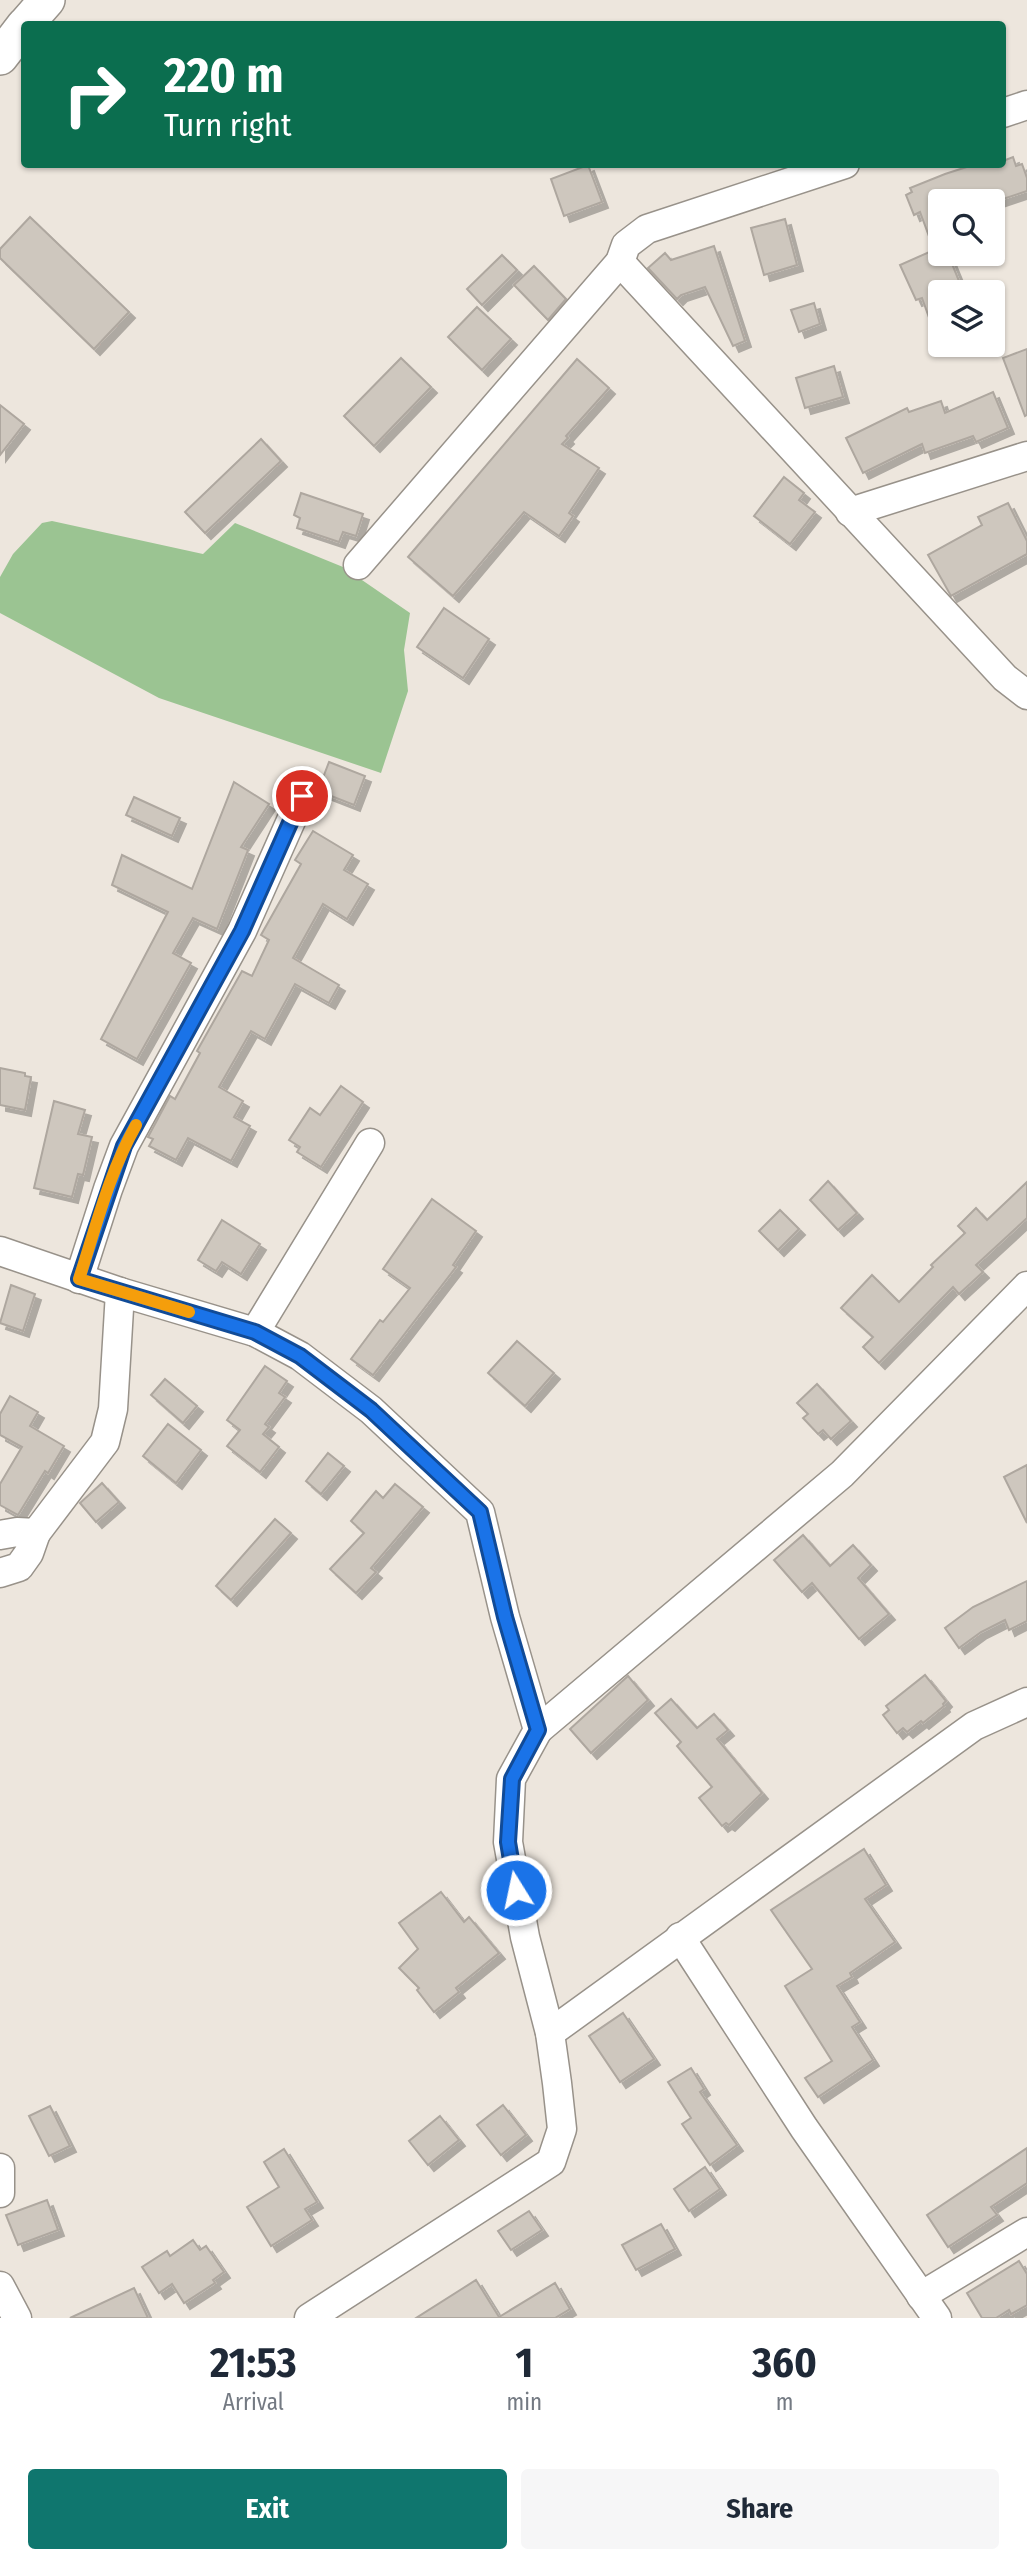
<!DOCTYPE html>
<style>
:root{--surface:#fff;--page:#f6f6f7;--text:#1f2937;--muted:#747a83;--accent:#0f766e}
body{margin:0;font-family:"Fira Sans Condensed",sans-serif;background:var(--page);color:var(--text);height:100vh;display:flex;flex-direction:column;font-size:26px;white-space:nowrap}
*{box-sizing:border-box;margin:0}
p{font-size:23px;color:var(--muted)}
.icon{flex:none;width:38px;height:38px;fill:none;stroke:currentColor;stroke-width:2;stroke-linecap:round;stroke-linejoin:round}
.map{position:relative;height:2318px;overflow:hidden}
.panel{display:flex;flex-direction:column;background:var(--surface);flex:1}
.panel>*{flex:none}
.top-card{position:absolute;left:21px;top:21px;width:985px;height:147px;border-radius:7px;box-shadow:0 2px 5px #0004;background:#0b6e4f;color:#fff;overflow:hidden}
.fabs{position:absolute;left:928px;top:189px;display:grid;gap:14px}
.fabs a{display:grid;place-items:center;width:77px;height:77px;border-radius:7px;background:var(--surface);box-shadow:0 2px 5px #0004;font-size:35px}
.pin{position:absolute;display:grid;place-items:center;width:60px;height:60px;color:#fff;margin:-30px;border:4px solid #fff;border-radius:50%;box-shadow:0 2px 7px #0007}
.me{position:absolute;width:77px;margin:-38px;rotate:350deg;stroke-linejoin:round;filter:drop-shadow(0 0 5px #0008)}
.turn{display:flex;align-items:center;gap:24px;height:147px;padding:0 28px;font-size:32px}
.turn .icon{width:91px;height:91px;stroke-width:2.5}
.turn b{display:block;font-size:49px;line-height:60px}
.eta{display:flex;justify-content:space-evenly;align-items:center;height:119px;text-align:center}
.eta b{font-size:42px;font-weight:700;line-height:49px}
.button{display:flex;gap:14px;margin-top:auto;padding:14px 28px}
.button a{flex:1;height:80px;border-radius:7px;background:var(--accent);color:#fff;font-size:28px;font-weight:700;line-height:80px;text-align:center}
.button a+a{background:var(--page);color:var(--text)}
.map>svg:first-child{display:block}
.forest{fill:#9bc492}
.building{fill:#cec7be;stroke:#aea79f;stroke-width:2;filter:url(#shadow)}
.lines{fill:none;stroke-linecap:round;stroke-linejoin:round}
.minor-casing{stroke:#98928a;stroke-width:31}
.major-casing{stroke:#98928a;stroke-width:38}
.minor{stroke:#fff;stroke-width:28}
.major{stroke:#fff;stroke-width:35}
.route-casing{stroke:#114b97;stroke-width:18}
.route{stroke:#1a73e8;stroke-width:12}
.slow{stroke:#f59e0b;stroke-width:12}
</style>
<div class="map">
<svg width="1027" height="2318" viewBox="0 0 1027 2318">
<defs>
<filter id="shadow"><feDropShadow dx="6" dy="6" stdDeviation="0" flood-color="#0004"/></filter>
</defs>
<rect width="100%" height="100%" fill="#ede6dd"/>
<!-- forest -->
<path class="forest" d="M52 521 203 554 235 523 343 567 410 613 404 650 408 691 381 773 159 698 0 613V577L13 554 42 523Z"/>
<!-- building -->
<g class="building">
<path d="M1013 157 1016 166 1022 164 1027 178V191L997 201H940V254H948L959 281 940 290V339L937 340 922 298 916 300 900 265 934 250 920 212 914 215 906 195 912 192 910 188 945 174 976 164H1003V161Z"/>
<path d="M588 165 602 202 564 216 551 179Z"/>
<path d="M30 217 129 312 94 349 0 258V249Z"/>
<path d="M785 219 797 265 764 275 751 228Z"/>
<path d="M714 246 745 341 733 346 705 287 681 295 677 299 648 268 665 253 671 260Z"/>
<path d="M502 255 517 270 482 305 467 289Z"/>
<path d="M534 266 566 299 548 320 514 285Z"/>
<path d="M814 303 820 324 799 332 791 310Z"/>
<path d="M477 307 511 339 482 370 448 337Z"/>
<path d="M1027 349V415L1025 416 1003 358Z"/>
<path d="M401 358 431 387 374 446 344 416Z"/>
<path d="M577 359 609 388 566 436 568 438 562 444 599 468 569 513 573 516 559 536 524 512 453 596 408 557Z"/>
<path d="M834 366 843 397 805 408 796 378Z"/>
<path d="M993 392 1008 428 976 442 973 436 925 453 922 444 863 473 846 438 907 408 909 412 941 401 945 413Z"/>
<path d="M0 405 24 424 0 455Z"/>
<path d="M261 439 281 461 205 533 185 512Z"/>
<path d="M784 477 804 493 799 500 815 512 790 544 754 516Z"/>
<path d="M301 493 363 514 356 536 343 532 339 542 297 528 300 518 294 515Z"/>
<path d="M1008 503 1027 541V554L951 596 928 555 982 525 978 517Z"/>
<path d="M444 608 489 639 463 678 417 647Z"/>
<path d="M329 762 365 776 354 805 321 792V783Z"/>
<path d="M234 782 269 804 241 847 248 850 217 929 193 918 173 953 191 963 137 1059 101 1039 168 912 112 885 122 855 192 889Z"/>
<path d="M134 797 180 818 172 836 126 815Z"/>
<path d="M313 831 353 855 344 870 368 884 347 919 323 904 293 958 339 985 329 1003 295 984 265 1039 251 1031 219 1087 243 1101 234 1117 250 1126 231 1161 188 1138 176 1160 149 1146 153 1139 148 1137 170 1096 175 1099 200 1053 197 1051 242 971 252 976 269 940 261 935 301 864 295 860Z"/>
<path d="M0 1068 25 1073V1076L31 1077 25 1110 0 1105Z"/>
<path d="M341 1086 363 1102 321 1167 297 1152 300 1147 289 1140 310 1108 320 1115Z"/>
<path d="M54 1101 85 1110 78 1134 92 1137 83 1175 78 1174 72 1197 34 1188Z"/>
<path d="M828 1181 857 1213 838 1230 810 1200Z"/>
<path d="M1027 1182V1218L976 1265 983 1272 959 1294 953 1287 879 1363 863 1347 873 1337 841 1308 872 1275 899 1302 933 1267 931 1265 965 1233 958 1226 976 1208 987 1220Z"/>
<path d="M432 1199 476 1231 453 1265 456 1267 373 1375 351 1359 380 1320 383 1322 410 1288 383 1269Z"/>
<path d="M780 1210 799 1229 778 1250 759 1231Z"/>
<path d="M222 1220 260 1244 241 1274 222 1262 216 1271 198 1260Z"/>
<path d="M11 1285 35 1294 23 1331 0 1323Z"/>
<path d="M517 1341 554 1373 525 1406 488 1373Z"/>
<path d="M265 1366 287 1381 279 1393 285 1397 265 1424 269 1427 263 1434 279 1447 260 1472 227 1446 240 1430 227 1420Z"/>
<path d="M165 1379 197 1406 183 1423 151 1395Z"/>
<path d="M817 1384 851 1421 831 1439 823 1430 818 1434 803 1418 808 1414 797 1403Z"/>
<path d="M10 1396 38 1412 30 1426 64 1446 48 1473 45 1471 18 1515 0 1505V1484L22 1447 0 1435V1414Z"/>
<path d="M168 1424 201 1450 176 1483 143 1456Z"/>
<path d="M328 1453 344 1466 321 1494 306 1481Z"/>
<path d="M1027 1465V1523L1004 1477Z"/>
<path d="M102 1483 119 1502 96 1522 80 1503Z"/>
<path d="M395 1484 423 1507 371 1568 376 1572 356 1593 330 1569 364 1533 351 1521 376 1491 383 1498Z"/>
<path d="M275 1519 291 1533 231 1600 216 1586Z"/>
<path d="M803 1535 830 1566 853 1545 871 1565 858 1578 889 1614 859 1639 812 1583 802 1592 774 1560Z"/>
<path d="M1027 1581V1621L1009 1630 1005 1620 981 1632 959 1648 945 1628 973 1607Z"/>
<path d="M925 1675 946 1701 943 1704 944 1706 923 1723 921 1721 907 1732 903 1728 897 1733 883 1715 889 1710 886 1706Z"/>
<path d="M628 1676 648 1700 591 1753 570 1729Z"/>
<path d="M671 1699 697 1728 714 1714 728 1730 717 1739 762 1793 729 1825 726 1823 722 1826 699 1798 712 1787 677 1746 681 1742 655 1713Z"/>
<path d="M864 1849 886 1885 865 1899 895 1942 850 1973 852 1977 837 1986 860 2022 852 2027 873 2060 818 2097 805 2078 832 2061 785 1986 812 1969 771 1910Z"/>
<path d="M441 1892 464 1922 469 1917 499 1953 456 1988 459 1992 434 2012 417 1990 419 1988 399 1968 418 1949 399 1923Z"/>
<path d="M623 2013 654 2059 620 2082 589 2036Z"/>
<path d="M691 2068 704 2089 700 2092 737 2145 710 2165 682 2124 691 2118 668 2082Z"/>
<path d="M503 2105 526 2135 501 2155 477 2125Z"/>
<path d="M50 2106 70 2146 49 2156 29 2116Z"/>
<path d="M440 2116 459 2140 428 2165 409 2141Z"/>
<path d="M1027 2148V2183L991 2207 997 2215 948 2247 927 2215Z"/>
<path d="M284 2149 317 2202 305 2209 312 2220 271 2246 247 2207 279 2187 264 2162Z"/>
<path d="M705 2167 720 2189 689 2211 674 2189Z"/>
<path d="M47 2200 58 2230 18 2245 6 2215Z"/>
<path d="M529 2211 542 2230 511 2250 498 2231Z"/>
<path d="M661 2224 675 2249 636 2270 622 2245Z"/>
<path d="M193 2240 200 2250 206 2246 224 2272 213 2280 215 2283 184 2303 172 2284 159 2293 142 2267 167 2251 170 2256Z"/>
<path d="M1019 2261 1027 2274V2305L1011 2314 1009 2310 996 2318H982L967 2293Z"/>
<path d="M476 2280 499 2317 555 2283 570 2309 555 2318H416Z"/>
<path d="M134 2288 148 2318H70Z"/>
</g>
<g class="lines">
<defs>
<g id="minor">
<path d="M1003 113 1027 105"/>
<path d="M620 262 1005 678 1027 695"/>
<path d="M850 512 1027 456"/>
<path d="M358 565 620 262 626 245 647 229 845 164"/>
<path d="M0 1251 120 1292 255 1332 300 1356 371 1410 480 1512 505 1617 538 1730 511 1779 508 1842 525 1937 550 2033 557 2083 562 2129 551 2162 309 2318"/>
<path d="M79 1279 108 1189 124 1146 242 931 302 796"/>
<path d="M255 1332 370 1143"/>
<path d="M36 1533 105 1442 113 1409 120 1292"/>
<path d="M0 1535 17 1532 36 1533 29 1553 19 1567 0 1573"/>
<path d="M538 1730 842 1474 1027 1286"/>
<path d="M680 1937 804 2128 937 2318"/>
<path d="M550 2033 974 1726 1027 1702"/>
<path d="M0 2168V2193"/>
<path d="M0 2286 17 2318"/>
<path d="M921 2296 1027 2232"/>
</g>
<g id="major">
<path d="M26 24 47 0"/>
<path d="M0 57 24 26"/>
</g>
</defs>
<!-- minor casing -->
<use href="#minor" class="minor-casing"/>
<!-- major casing -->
<use href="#major" class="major-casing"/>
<!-- minor -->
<use href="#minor" class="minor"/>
<!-- major -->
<use href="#major" class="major"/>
</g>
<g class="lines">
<defs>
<path id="route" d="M302 796 242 931 124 1146 79 1279 255 1332 300 1356 371 1410 480 1512 505 1617 538 1730 512 1779 508 1842 516 1890"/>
</defs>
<!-- route casing -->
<use href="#route" class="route-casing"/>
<!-- route -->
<use href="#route" class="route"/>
<!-- slow -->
<path class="slow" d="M136 1125C109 1173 96 1227 79 1279L189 1312"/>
</g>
</svg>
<div class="fabs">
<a><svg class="icon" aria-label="search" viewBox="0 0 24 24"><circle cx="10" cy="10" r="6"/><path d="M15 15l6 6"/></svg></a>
<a><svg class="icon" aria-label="layers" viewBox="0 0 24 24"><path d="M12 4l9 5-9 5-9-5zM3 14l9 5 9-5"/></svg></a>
</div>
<div class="pin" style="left:302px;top:796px;background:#d93025"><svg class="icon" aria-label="arrive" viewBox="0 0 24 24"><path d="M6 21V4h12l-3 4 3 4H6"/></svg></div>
<svg class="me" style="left:516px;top:1890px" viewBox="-20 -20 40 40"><circle r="17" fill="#1a73e8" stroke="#fff" stroke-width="3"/><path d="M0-11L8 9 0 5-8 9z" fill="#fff"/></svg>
<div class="top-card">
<div class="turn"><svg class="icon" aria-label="right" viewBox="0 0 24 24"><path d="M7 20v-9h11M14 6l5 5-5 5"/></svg><div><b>220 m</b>Turn right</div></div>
</div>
</div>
<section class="panel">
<div class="eta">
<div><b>21:53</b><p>Arrival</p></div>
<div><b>1</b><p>min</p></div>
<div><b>360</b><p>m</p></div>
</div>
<div class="button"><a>Exit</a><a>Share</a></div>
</section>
